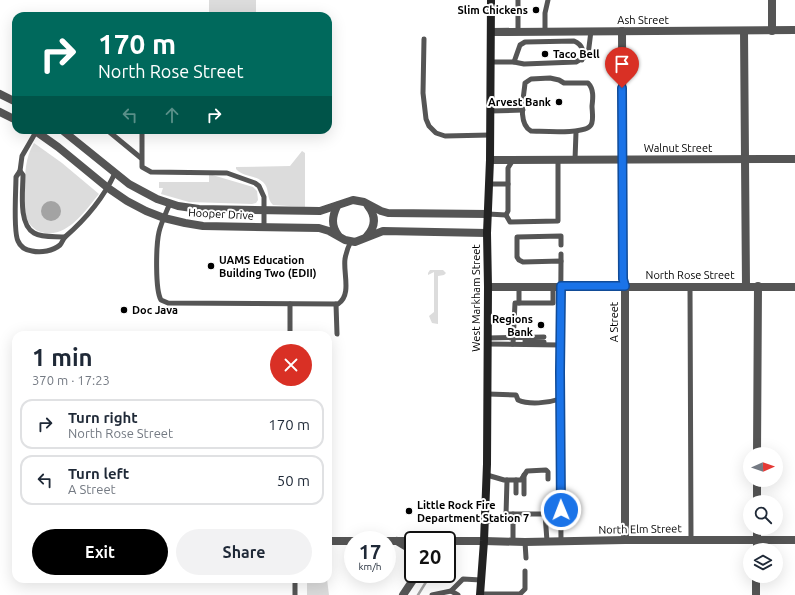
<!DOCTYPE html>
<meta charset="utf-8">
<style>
:root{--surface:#fff;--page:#f2f2f3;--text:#1f2937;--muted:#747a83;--line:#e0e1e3;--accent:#000}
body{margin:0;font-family:Ubuntu,sans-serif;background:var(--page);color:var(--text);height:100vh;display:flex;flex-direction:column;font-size:15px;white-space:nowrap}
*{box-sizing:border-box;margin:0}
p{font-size:13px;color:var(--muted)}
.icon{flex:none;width:22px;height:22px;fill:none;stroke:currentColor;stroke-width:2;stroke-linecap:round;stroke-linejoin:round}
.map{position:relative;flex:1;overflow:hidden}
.drawer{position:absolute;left:12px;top:331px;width:320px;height:252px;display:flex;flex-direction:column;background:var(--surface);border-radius:12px;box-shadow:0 4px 16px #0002}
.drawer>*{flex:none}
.banner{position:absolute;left:12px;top:12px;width:320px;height:122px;border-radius:12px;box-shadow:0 4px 16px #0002;background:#00695c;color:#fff;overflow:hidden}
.needle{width:26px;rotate:88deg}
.controls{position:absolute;left:743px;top:447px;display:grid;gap:8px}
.controls a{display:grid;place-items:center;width:40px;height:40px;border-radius:50%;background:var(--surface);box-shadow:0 4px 16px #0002;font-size:20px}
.speed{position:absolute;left:344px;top:531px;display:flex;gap:8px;font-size:20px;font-weight:700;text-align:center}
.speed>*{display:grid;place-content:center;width:52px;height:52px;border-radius:50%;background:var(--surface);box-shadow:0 4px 16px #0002;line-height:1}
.speed small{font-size:10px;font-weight:400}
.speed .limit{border:2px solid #111;border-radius:6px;background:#fff;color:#111}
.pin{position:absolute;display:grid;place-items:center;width:34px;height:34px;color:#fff;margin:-41px -17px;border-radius:50% 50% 50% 0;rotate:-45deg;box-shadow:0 0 4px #0007}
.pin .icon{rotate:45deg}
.me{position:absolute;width:44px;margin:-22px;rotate:359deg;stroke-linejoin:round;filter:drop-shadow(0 0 3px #0008)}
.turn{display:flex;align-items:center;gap:14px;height:84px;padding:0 20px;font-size:18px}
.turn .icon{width:52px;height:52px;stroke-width:2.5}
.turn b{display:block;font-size:28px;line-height:34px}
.lanes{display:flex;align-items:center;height:38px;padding:0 20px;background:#0003;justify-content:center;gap:20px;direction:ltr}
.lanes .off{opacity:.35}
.round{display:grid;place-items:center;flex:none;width:42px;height:42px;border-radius:21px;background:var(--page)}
.overview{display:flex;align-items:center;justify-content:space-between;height:68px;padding:0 20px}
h1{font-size:24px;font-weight:600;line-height:30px}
.cta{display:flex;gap:8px;margin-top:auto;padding:8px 20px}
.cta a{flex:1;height:46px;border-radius:24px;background:var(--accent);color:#fff;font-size:16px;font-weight:600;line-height:46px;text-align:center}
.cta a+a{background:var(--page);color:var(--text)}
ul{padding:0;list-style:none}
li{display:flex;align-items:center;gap:12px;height:50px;margin:0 8px 6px;padding:0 12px;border:2px solid var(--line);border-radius:12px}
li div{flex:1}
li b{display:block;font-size:15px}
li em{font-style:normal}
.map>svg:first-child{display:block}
.green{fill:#dcdcdc}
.water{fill:#a3a3a3}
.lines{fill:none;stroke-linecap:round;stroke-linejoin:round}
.stream{stroke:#a3a3a3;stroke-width:2.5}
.service{stroke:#555;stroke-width:5}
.minor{stroke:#555;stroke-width:8}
.tertiary{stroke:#555;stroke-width:8}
.secondary{stroke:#222;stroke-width:8}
.route-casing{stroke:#114b97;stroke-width:10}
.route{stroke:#1a73e8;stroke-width:7}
.poi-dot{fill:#000;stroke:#fff;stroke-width:1.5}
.labels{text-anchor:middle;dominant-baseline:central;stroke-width:4;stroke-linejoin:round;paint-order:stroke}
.poi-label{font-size:11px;font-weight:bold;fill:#000;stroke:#fff;text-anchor:start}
.street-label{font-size:11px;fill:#000;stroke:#fff}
</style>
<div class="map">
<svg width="795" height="595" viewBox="0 0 795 595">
<rect width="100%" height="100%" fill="#fff"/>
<!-- green -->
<g class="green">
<rect x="209" y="0" width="47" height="16"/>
<path d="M34 143 62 163 99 194C85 211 65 242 38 231 32 228 27 221 25 215 24 207 25 198 25 190 25 173 25 158 34 143Z"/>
<path d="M302 151 305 153V207L273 205C266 199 270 188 263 182 255 175 243 177 236 169V167L290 166Z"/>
<path d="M209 174 253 187 257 191 258 200 256 203 252 204 189 202 161 194 163 188H159V182H209Z"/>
<path d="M430 270H443L446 273 444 275 438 276V324L432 323 429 316 434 312V272L428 275V273Z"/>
<path d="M307 579H327L329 595H307Z"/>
</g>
<!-- water -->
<circle class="water" cx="51" cy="211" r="10"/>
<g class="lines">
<!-- stream -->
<path class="stream" d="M418 595 431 574"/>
<!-- service -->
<g class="service">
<path d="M518 0V32"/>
<path d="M545 32V13L548 0"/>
<path d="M424 39 423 93 426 119 429 126 436 133 445 136 490 135"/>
<path d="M491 62H514L524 64 576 62 588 55 591 31"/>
<path d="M514 62 520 45 525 42 574 41C583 45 584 51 582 60"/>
<path d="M550 78 559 80 564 83H588C594 89 593 98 592 106 592 111 594 120 591 125 585 135 542 131 531 131 517 124 524 96 525 83L531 79Z"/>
<path d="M490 111 523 110"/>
<path d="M37 130 22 156 20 171 16 177C16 189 13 232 18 241 20 246 25 250 32 251 41 253 53 251 60 245 62 243 63 239 65 237 87 218 103 199 115 173"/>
<path d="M107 130 141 158"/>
<path d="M142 130V167L151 172 227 173 255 183 259 186 264 197V227"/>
<path d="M575 160 576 132"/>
<path d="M20 171 23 175C23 191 18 224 34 233 43 238 55 236 65 237"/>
<path d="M489 184H508"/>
<path d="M170 203C166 213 161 223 159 232 156 245 155 290 161 300L168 303 338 304C352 295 343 273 345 259 346 253 348 247 351 241"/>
<path d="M488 214 506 215 508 211V168L513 160"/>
<path d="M506 215 510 222 558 221V160"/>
<path d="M561 245V236L517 237V257L519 260 523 262 561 261 560 399 561 542"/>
<path d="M561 254V261"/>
<path d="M690 286 691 540"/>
<path d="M519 303V286"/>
<path d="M290 304V335"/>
<path d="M336 304 337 334"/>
<path d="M488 338 544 337"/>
<path d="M525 341 544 342"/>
<path d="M488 344 560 345"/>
<path d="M513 344 515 303H553V286"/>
<path d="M488 394 516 395 518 400C529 405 548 403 560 399"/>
<path d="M487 475 504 480H521L527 471 546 470 548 472V479"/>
<path d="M516 493V480"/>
<path d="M524 494V475"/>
<path d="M506 515 507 480"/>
<path d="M485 522 503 518 508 514H545L547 541"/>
<path d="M513 542V514"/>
<path d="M525 542 526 558"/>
<path d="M295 579V595"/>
<path d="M451 591 463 579 481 580"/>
<path d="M480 594H520L525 589V571"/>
<path d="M432 595 451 591 458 595"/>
</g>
<!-- minor -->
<g class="minor">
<path d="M622 31 623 279 625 286V540"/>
<path d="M744 31 746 286"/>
<path d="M772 31V0"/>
<path d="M491 32 795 30"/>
<path d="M0 94 16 102"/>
<path d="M0 112 16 120"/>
<path d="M34 130 58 147 108 188 127 201 146 211 164 218 185 223 203 226 319 228 329 231 345 240 355 242 383 231 487 233"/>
<path d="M62 130 129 184 142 191 157 199 178 206 199 209 320 211 353 200 364 202 381 211 388 213 488 214"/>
<path d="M490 160 795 159"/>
<path d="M337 206C332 217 331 225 338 235"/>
<path d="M367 236C376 226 376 216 368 206"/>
<path d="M488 287H795"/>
<path d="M757 454 758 286"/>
<path d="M757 502V480"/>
<path d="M328 541H353"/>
<path d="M387 541H413"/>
<path d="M447 541H484L525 542 625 540H795"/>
<path d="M757 550V528"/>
<path d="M403 595 417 574"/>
<path d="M756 595V576"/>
</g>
<!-- tertiary -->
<g class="tertiary">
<path d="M397 541 407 547 413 555"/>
<path d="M413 580 415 574"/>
</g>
<!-- secondary -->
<path class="secondary" d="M480 595 484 541 487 464 488 287 487 233 490 160 491 0"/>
</g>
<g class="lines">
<defs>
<path id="route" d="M561 510 560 372 561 286H625L623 279 622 88"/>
</defs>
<!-- route casing -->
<use href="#route" class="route-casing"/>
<!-- route -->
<use href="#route" class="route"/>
</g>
<!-- markers -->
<g class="poi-dot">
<circle cx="536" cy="10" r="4"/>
<circle cx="545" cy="54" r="4"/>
<circle cx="559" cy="102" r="4"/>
<circle cx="211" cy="266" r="4"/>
<circle cx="124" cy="310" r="4"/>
<circle cx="541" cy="325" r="4"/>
<circle cx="409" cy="511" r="4"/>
</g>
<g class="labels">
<!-- poi labels -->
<g class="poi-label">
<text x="528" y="10" text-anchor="end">Slim Chickens</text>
<text x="553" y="54">Taco Bell</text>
<text x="551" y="102" text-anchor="end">Arvest Bank</text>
<text x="219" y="260">UAMS Education<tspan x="219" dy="13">Building Two (EDII)</tspan></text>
<text x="132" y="310">Doc Java</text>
<text x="533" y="319" text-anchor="end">Regions<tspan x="533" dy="13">Bank</tspan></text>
<text x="417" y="505">Little Rock Fire<tspan x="417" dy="13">Department Station 7</tspan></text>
</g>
<!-- street labels -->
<g class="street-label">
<text x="643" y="20">Ash Street</text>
<text x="678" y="148">Walnut Street</text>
<text transform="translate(221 214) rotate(3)">Hooper Drive</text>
<text x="690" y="275">North Rose Street</text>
<text transform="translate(476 298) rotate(-90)">West Markham Street</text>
<text transform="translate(614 322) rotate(-90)">A Street</text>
<text transform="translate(640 529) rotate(-1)">North Elm Street</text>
</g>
</g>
</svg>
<div class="controls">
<a><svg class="needle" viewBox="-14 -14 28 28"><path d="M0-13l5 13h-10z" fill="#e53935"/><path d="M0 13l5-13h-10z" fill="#747a83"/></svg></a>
<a><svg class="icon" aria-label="search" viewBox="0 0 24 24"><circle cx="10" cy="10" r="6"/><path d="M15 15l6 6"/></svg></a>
<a><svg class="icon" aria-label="layers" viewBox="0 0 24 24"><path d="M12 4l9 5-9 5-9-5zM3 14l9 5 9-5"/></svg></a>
</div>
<div class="speed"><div>17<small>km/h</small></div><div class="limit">20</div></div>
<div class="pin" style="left:622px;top:88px;background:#d93025"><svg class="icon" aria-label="arrive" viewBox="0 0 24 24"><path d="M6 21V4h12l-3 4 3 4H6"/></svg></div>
<svg class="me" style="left:561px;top:510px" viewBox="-20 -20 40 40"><circle r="17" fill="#1a73e8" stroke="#fff" stroke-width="3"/><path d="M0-11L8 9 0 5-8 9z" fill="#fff"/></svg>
<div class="banner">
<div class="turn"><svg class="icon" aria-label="right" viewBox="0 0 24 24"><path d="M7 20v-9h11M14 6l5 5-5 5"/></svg><div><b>170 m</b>North Rose Street</div></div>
<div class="lanes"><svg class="icon off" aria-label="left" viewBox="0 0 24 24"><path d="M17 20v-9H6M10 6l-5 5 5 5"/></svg><svg class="icon off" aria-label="ahead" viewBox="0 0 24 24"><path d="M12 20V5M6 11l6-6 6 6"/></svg><svg class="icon" aria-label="right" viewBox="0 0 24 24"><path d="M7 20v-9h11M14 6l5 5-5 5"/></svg></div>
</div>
<section class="drawer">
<div class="overview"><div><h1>1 min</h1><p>370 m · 17:23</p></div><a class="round" style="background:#d93025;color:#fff"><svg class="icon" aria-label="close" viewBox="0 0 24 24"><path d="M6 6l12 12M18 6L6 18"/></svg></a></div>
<ul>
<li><svg class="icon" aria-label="right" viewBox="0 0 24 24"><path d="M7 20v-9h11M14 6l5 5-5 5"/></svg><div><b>Turn right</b><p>North Rose Street</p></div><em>170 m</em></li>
<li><svg class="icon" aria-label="left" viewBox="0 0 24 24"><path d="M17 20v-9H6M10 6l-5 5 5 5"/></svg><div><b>Turn left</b><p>A Street</p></div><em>50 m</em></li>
</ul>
<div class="cta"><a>Exit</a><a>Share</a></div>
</section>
</div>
